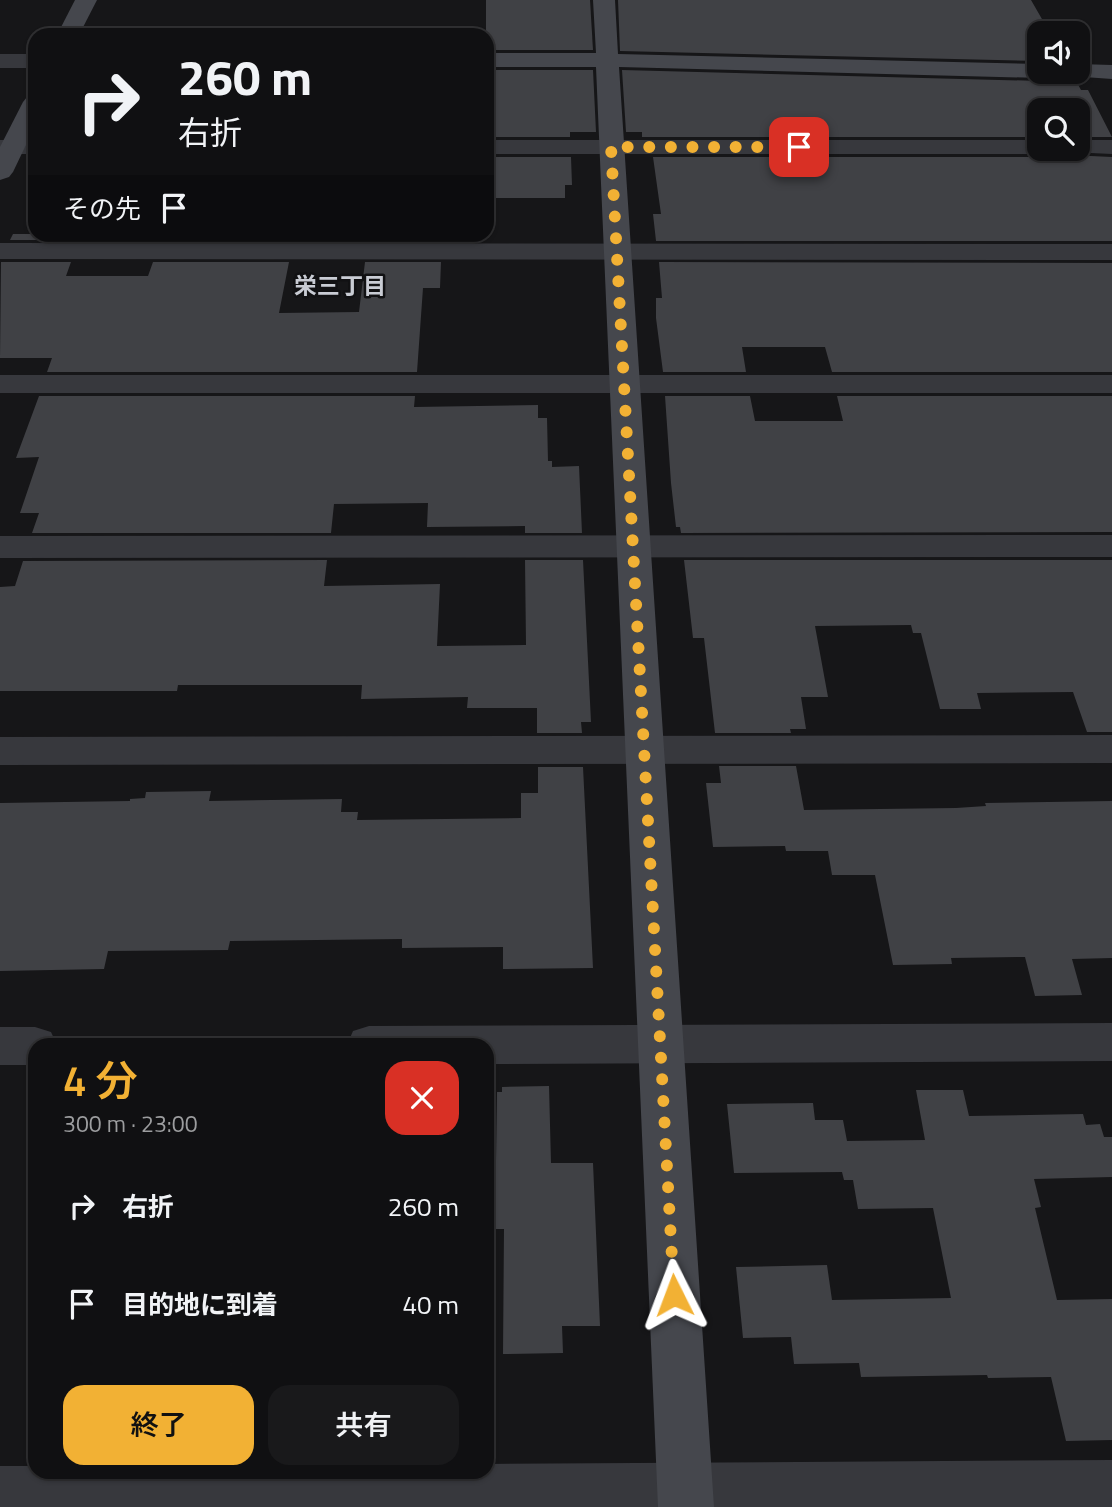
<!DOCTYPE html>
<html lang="ja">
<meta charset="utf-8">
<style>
:root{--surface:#101012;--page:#19191b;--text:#f1f3f6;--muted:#9c9d9f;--line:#303032;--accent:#f2b134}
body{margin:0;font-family:"Titillium Web","Noto Sans JP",sans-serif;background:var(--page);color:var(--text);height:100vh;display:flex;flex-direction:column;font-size:26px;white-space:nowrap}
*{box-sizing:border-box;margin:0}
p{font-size:23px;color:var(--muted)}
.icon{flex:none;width:38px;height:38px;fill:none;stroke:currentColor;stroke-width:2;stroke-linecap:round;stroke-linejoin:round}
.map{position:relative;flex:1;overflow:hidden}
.details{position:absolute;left:28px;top:1038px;width:466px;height:441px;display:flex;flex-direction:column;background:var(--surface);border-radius:21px;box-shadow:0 2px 5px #0004,0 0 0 2px var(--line)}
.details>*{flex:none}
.banner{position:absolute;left:28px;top:28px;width:466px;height:214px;border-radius:21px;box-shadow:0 2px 5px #0004,0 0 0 2px var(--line);background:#101012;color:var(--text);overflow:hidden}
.fabs{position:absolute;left:1027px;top:21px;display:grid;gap:14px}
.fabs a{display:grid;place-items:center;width:63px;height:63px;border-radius:14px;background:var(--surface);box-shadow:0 2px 5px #0004,0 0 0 2px var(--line);font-size:35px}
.pin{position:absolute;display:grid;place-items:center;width:60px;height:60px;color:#fff;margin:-30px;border-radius:14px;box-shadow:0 4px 10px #0006}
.me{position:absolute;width:77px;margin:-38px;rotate:357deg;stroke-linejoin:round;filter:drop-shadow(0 0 5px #0008)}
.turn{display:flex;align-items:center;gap:24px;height:147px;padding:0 35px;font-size:32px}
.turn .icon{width:91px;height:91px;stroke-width:2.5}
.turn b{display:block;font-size:49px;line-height:60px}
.then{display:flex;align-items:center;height:66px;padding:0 35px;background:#0003;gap:14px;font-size:26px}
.round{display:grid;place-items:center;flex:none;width:74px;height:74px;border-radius:21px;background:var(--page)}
.headline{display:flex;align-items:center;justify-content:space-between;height:119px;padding:0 35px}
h1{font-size:42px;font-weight:600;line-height:52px;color:var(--accent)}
.action{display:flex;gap:14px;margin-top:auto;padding:14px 35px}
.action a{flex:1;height:80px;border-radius:21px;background:var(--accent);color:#111;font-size:28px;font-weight:600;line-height:80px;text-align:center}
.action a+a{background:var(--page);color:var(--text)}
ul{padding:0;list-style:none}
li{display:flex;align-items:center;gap:21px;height:98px;padding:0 35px}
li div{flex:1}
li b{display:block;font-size:26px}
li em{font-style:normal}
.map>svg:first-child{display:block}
.building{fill:#404145}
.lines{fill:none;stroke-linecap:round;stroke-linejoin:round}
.street{fill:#37383d;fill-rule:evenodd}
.secondary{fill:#45474d;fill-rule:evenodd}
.route{stroke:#f2b134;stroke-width:12;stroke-dasharray:0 21.6}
.labels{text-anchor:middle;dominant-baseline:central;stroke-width:5;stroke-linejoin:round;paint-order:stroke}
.far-neighbourhood-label{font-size:23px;font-weight:bold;fill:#c9ccd4;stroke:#111113}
</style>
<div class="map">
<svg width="1112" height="1507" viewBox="0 0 1112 1507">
<rect width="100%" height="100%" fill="#161618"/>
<!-- building -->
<g class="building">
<path d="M486 0H590L593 50H486Z"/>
<path d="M618 0H1031L1050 33H1040V61L620 51Z"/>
<path d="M486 70H593L596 132H570V137H489L490 92H486Z"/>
<path d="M622 70 1040 81 1049 79 1054 72H1064L1068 78 1075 79 1081 90H1088L1112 137H1078V110H1040V137H642V132H626Z"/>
<path d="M1053 149H1064L1069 155 1112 157V241H656L653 214H661L653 157H1040Z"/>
<path d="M489 157H571L572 185H565V198H488Z"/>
<path d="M13 234H82L79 240H10Z"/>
<path d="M161 234H294L293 241H159Z"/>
<path d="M369 234H443V241H368Z"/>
<path d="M1 262H71L66 276H148L153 262H289L279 313 359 312 365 262H441L440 288H423L417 372H47L52 358H0Z"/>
<path d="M659 262 1112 263V372H832L825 347H742L746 372H663L656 318V298H662Z"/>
<path d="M39 396H415L414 407 538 405V418H547L548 461H552V467L579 466 582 533H525V526L427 527 428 503 334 504 331 533H32L39 513H20L39 457 16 458Z"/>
<path d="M665 396H750L755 421H843L837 396H1112V532L681 533 680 527H676L671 483Z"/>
<path d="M327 560 324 586 440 584 437 646 526 645 525 560H583L591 722H581L582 733H537V708H467L468 697 361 699 362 685H178L177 691H0V587L15 586 23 561Z"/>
<path d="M684 560H1112V732H1087L1073 692 977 693 981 709H940L921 633H913L911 625 815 626 828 697H801L806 729H790L791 733H715L704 638H693Z"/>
<path d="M719 766H796L804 810 956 808 986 806 985 803 1112 801V958L1072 959 1082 995 1035 996 1025 957 951 958 952 964 893 965 875 875H832L828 851H786L785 846 713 847 706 783H721Z"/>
<path d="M538 767H583L593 968 503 969V947L402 948V939L230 941 228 950 108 951 104 969 0 971V803L130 801V799L145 798 146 792 211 791 209 801 342 799 341 812H358L357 820 521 818V793H538Z"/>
<path d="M549 1086 551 1163H593L600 1326H562L563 1353 503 1354 504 1229H495L497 1092H502V1087Z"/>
<path d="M916 1090H963L969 1116 1083 1114 1086 1125 1100 1124 1104 1137H1112V1177L1034 1179 1041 1207 1035 1208 1057 1300 1112 1299V1440L1066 1441 1051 1377 988 1378 987 1375 861 1377 859 1363 794 1364 791 1337 743 1338 736 1267 827 1265 832 1300 951 1298 933 1208 858 1209 853 1180H844L842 1172 734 1173 727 1104 813 1103 815 1120H843L847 1141 925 1140Z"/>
</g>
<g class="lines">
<!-- street -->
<g class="street">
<rect x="0" y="54" width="35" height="14"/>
<rect x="0" y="140" width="35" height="14"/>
<path d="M486 140H1040V149H1051L1040 154H486Z"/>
<path d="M1078 140H1112V154L1069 152 1067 149H1078Z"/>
<path d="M0 243 1112 244V260L0 259Z"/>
<rect x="0" y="375" width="1112" height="18"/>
<path d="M1112 535V557L0 558V536Z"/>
<path d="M1112 735V763L0 765V737Z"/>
<path d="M1112 1023V1061L486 1064V1045H347L353 1031 369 1026Z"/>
<path d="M0 1027H35L51 1032 57 1045H35V1065H0Z"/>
<path d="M1112 1460V1507H0V1466H35V1472H486V1464Z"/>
</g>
<!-- secondary -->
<g class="secondary">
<path d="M75 0H97L79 35H57Z"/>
<path d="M593 0H615L618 54 1040 64V72H1051L1048 76 1040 78 619 67 714 1507H658L596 67H486V53H596Z"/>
<path d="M1078 64 1112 65V79L1070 76 1067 72H1078Z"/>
<path d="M35 95V126L13 172 9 177 0 180V147L23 102 27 97Z"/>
</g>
</g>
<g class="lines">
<!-- route -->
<path class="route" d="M674 1295 611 147H799"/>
</g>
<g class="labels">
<!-- far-neighbourhood labels -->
<g class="far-neighbourhood-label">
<text x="340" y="285">栄三丁目</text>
</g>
</g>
</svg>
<div class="fabs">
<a><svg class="icon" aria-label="sound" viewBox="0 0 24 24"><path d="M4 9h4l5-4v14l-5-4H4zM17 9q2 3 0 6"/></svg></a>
<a><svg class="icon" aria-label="search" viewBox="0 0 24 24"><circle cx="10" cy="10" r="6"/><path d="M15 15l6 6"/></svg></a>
</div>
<div class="pin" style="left:799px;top:147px;background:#d93025"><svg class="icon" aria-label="arrive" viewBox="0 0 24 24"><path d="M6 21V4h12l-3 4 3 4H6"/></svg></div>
<svg class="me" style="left:674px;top:1295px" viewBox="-20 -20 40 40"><path d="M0-17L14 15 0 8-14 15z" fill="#f2b134" stroke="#fff" stroke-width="4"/></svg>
<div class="banner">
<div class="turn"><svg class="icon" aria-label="right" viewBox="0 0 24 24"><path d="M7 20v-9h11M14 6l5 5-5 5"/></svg><div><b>260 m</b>右折</div></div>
<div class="then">その先<svg class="icon" aria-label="arrive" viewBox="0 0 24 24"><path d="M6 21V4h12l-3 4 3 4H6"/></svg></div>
</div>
<section class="details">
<div class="headline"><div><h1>4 分</h1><p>300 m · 23:00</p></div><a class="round" style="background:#d93025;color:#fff"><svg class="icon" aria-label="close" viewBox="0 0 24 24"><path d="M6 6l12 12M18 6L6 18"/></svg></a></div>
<ul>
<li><svg class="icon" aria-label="right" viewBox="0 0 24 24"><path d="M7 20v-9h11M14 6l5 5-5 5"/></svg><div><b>右折</b></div><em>260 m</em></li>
<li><svg class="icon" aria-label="arrive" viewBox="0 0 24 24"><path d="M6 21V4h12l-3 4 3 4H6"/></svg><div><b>目的地に到着</b></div><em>40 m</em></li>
</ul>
<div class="action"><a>終了</a><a>共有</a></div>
</section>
</div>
